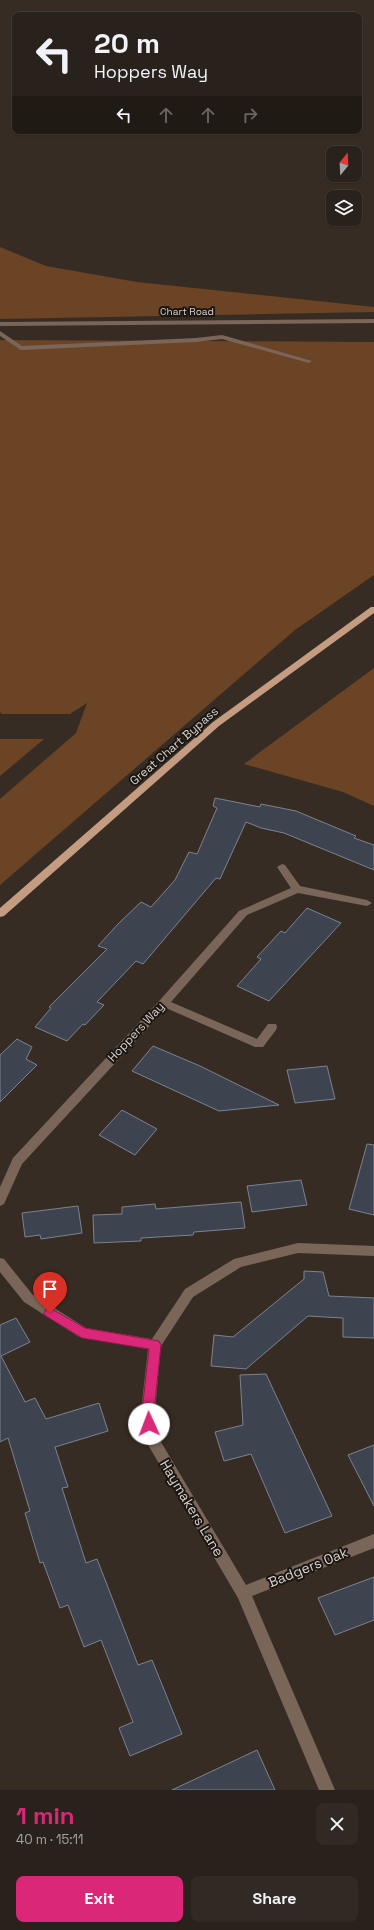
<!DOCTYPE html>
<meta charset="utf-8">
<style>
:root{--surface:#29211b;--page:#312924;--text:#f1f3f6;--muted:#a5a3a3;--line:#453e3a;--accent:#db2777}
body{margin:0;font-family:"Space Grotesk",sans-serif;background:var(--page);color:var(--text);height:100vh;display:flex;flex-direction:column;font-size:15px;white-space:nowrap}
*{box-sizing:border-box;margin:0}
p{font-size:13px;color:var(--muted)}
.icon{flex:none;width:22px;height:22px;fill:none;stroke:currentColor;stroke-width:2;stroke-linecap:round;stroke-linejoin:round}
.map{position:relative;height:1790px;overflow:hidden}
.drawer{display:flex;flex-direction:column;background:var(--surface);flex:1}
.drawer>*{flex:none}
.top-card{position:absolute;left:12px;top:12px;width:350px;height:122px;border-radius:8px;box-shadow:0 1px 3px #0004,0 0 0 1px var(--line);background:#29211b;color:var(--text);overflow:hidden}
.needle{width:26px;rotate:18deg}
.fabs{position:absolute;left:326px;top:146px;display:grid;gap:8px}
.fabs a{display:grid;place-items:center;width:36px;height:36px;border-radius:8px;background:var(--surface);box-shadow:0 1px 3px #0004,0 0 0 1px var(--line);font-size:20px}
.pin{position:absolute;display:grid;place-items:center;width:34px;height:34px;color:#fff;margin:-41px -17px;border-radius:50% 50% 50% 0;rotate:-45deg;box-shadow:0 0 4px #0007}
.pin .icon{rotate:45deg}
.me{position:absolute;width:44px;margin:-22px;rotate:358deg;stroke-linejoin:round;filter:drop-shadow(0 0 3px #0008)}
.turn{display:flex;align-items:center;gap:14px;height:84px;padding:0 16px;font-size:18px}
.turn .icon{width:52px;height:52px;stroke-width:2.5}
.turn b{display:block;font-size:28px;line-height:34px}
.lanes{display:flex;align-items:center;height:38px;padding:0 16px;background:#0003;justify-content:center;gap:20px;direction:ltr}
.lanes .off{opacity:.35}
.round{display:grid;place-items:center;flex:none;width:42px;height:42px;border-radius:8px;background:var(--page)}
.headline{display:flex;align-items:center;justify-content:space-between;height:68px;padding:0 16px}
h1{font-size:24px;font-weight:700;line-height:30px;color:var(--accent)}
.button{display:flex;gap:8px;margin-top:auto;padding:8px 16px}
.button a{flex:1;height:46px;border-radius:8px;background:var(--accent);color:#fff;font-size:16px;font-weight:700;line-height:46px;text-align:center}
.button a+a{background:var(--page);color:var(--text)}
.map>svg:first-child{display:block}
.green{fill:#6b4325}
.building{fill:#3d4450;stroke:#7b8390}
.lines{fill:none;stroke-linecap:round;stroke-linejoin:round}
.minor{fill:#7a6659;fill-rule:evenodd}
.major{fill:#c49c81;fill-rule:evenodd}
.route{fill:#db2777;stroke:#8e194d}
.labels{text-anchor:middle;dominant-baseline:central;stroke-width:4;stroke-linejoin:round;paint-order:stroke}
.far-street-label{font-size:10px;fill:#d9d1cc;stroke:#1b1612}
.street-label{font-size:12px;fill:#d9d1cc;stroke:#1b1612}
.near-street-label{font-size:14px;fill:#d9d1cc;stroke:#1b1612}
</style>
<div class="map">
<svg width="374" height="1790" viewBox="0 0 374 1790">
<rect width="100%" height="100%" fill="#372c24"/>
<!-- green -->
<g class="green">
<path d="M0 247 46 266 137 282 374 307V312L0 319Z"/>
<path d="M0 340 374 342V575L295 630 0 885V799L76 733 87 703 70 714H2L0 712Z"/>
<path d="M374 668V806L343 792 244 764Z"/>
<path d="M0 739H44L0 776Z"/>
</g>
<!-- building -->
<g class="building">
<path d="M215 798 260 807 261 804 296 811 356 836 354 838 374 845V870L284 833 261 828 246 822 220 879 216 878 143 964 136 961 97 1002 104 1005 85 1025 83 1024 67 1041 35 1027 51 1008 49 1007 107 949 98 946 118 924 141 902 151 907 175 880 189 852 197 854 217 808 213 806Z"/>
<path d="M307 908 341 923 269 1001 237 986 261 959 257 957 281 931 285 933Z"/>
<path d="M17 1039 32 1047 26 1059 37 1065 0 1102V1055Z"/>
<path d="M153 1046 200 1066 279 1105 219 1111 132 1071Z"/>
<path d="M327 1066 335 1099 295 1103 287 1070Z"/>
<path d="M122 1110 157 1129 135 1155 99 1135Z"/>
<path d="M367 1144 374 1145V1215L349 1209Z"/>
<path d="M301 1180 307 1205 252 1212 247 1186Z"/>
<path d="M241 1202 245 1228 194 1232 193 1235 141 1238V1241L94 1243 93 1215 122 1214V1207L155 1204 156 1209Z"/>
<path d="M78 1206 82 1233 41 1239 40 1235 25 1237 22 1213Z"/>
<path d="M304 1271 323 1272 329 1296 374 1298V1338L343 1337V1318L308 1316 246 1369 211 1366 214 1335 233 1337 304 1279Z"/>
<path d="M16 1318 30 1342 1 1356 25 1402 35 1398 46 1419 99 1403 108 1431 55 1447 68 1487 62 1488 86 1563 97 1559 138 1665 152 1660 182 1734 130 1756 119 1728 133 1722 101 1640 84 1647 68 1605 60 1608 43 1562 40 1563 25 1513 30 1511 8 1438 0 1442V1325Z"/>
<path d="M266 1374 332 1516 285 1533 251 1454 224 1461 215 1432 243 1425 240 1375Z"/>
<path d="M374 1445V1506L348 1455Z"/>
<path d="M374 1577V1620L335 1635 318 1598Z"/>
<path d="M257 1750 275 1790H172Z"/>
</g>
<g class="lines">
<!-- minor -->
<g class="minor">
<path d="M374 319V323L0 326V322Z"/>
<path d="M0 331 22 346 196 338 222 335 312 361 309 363 222 339 196 342 21 350 0 336Z"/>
<path d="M282 864 285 865 300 886 367 900 372 903 367 906 298 893 247 915 171 1002 257 1039 268 1024H276L277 1027 276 1030 263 1047H255L166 1008 22 1164 4 1204 0 1206V1187L13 1158 160 1000 239 911 291 888 277 867Z"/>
<path d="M298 1243 374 1246V1256L298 1253 241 1267 193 1297 161 1346 155 1411 158 1437 246 1585 374 1534V1548L252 1596 335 1790H319L238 1598 144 1438 141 1411 148 1349 79 1337 24 1302 0 1272V1258L4 1259 32 1294 86 1328 152 1339 185 1289 234 1259Z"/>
</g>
<!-- major -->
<path class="major" d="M371 607H374V613L219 726 4 916 0 917V908L213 722Z"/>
</g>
<!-- route -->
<path class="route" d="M50 1308 85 1328 159 1341 161 1345 154 1411 155 1424 154 1428 149 1430 145 1428 142 1411 149 1349 82 1338 46 1316 44 1313 46 1309Z"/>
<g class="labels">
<!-- far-street labels -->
<g class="far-street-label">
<text x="187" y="311">Chart Road</text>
</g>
<!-- street labels -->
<g class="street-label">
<text transform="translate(174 746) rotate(-41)">Great Chart Bypass</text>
<text transform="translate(136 1032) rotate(-47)">Hoppers Way</text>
</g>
<!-- near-street labels -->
<g class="near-street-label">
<text transform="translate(192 1508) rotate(59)">Haymakers Lane</text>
<text transform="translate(308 1567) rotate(-22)">Badgers Oak</text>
</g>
</g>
</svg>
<div class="fabs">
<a><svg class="needle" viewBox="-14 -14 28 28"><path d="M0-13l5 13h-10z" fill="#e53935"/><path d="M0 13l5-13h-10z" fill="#a5a3a3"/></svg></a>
<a><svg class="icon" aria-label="layers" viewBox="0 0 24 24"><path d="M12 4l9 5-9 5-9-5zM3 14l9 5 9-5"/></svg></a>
</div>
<div class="pin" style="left:50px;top:1313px;background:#d93025"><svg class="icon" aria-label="arrive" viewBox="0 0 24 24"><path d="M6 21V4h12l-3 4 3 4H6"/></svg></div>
<svg class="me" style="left:149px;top:1424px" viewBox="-20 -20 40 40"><circle r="19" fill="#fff"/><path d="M0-13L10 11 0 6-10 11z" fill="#db2777"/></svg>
<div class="top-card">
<div class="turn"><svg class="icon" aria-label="left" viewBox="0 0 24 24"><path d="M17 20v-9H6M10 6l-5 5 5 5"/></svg><div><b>20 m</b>Hoppers Way</div></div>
<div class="lanes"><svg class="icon" aria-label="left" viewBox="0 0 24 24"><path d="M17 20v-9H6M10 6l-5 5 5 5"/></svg><svg class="icon off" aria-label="ahead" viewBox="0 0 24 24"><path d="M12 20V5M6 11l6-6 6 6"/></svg><svg class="icon off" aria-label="ahead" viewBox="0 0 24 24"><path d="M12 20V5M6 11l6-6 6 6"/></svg><svg class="icon off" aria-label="right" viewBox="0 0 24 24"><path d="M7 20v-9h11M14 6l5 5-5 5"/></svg></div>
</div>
</div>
<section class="drawer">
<div class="headline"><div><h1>1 min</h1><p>40 m · 15:11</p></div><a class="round"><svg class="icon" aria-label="close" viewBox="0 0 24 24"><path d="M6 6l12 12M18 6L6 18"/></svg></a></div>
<div class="button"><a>Exit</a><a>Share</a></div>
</section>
